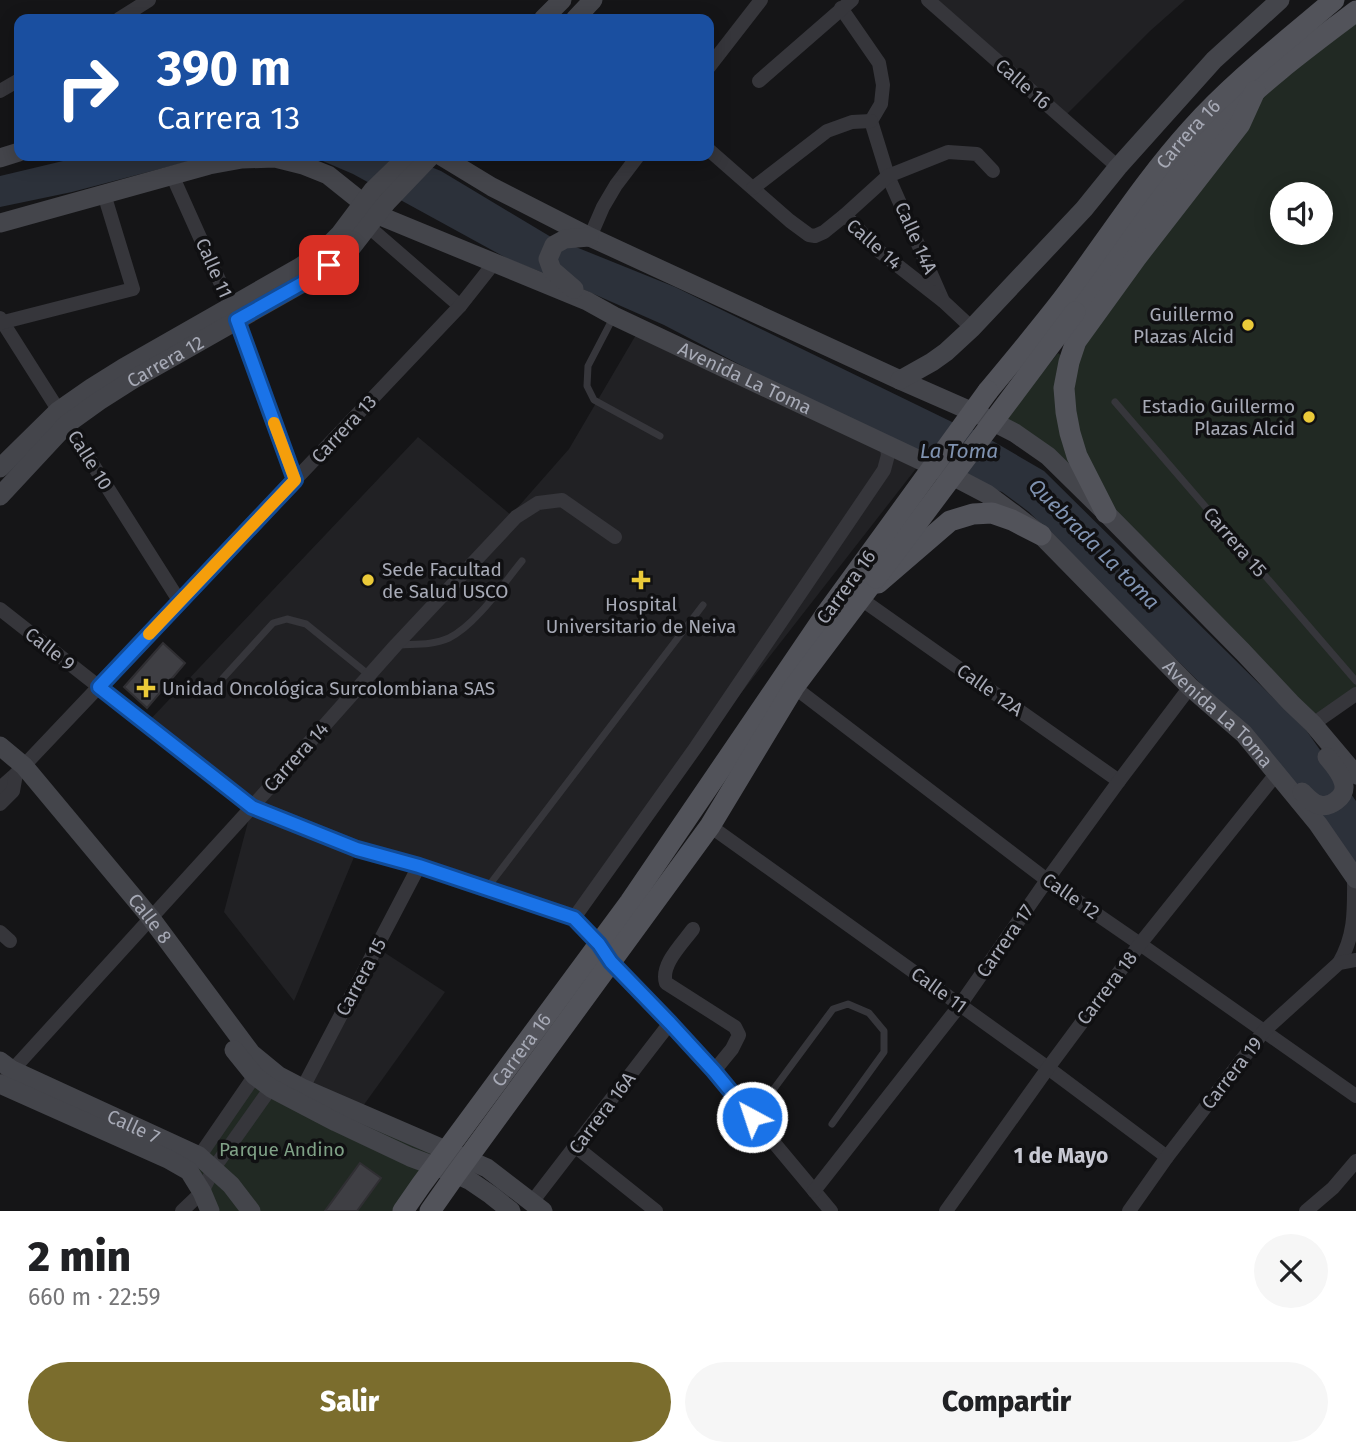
<!DOCTYPE html>
<html lang="es">
<meta charset="utf-8">
<style>
:root{--surface:#fff;--page:#f6f6f6;--text:#202124;--muted:#757577;--accent:#7b6d2d}
body{margin:0;font-family:"Fira Sans",sans-serif;background:var(--page);color:var(--text);height:100vh;display:flex;flex-direction:column;font-size:26px;white-space:nowrap}
*{box-sizing:border-box;margin:0}
p{font-size:23px;color:var(--muted)}
.icon{flex:none;width:38px;height:38px;fill:none;stroke:currentColor;stroke-width:2;stroke-linecap:round;stroke-linejoin:round}
.map{position:relative;height:1211px;overflow:hidden}
.details{display:flex;flex-direction:column;background:var(--surface);flex:1}
.details>*{flex:none}
.banner{position:absolute;left:14px;top:14px;width:700px;height:147px;border-radius:14px;box-shadow:0 4px 18px #0003;background:#1a4fa0;color:#fff;overflow:hidden}
.tools{position:absolute;left:1270px;top:182px;display:grid;gap:14px}
.tools a{display:grid;place-items:center;width:63px;height:63px;border-radius:50%;background:var(--surface);box-shadow:0 4px 18px #0003;font-size:35px}
.pin{position:absolute;display:grid;place-items:center;width:60px;height:60px;color:#fff;margin:-30px;border-radius:14px;box-shadow:0 4px 10px #0006}
.me{position:absolute;width:77px;margin:-38px;rotate:320deg;stroke-linejoin:round;filter:drop-shadow(0 0 5px #0008)}
.turn{display:flex;align-items:center;gap:24px;height:147px;padding:0 28px;font-size:32px}
.turn .icon{width:91px;height:91px;stroke-width:2.5}
.turn b{display:block;font-size:49px;line-height:60px}
.round{display:grid;place-items:center;flex:none;width:74px;height:74px;border-radius:37px;background:var(--page)}
.overview{display:flex;align-items:center;justify-content:space-between;height:119px;padding:0 28px}
h1{font-size:42px;font-weight:800;line-height:52px}
.action{display:flex;gap:14px;margin-top:auto;padding:14px 28px}
.action a{flex:1;height:80px;border-radius:42px;background:var(--accent);color:#fff;font-size:28px;font-weight:800;line-height:80px;text-align:center}
.action a+a{background:var(--page);color:var(--text)}
.map>svg:first-child{display:block}
.built{fill:#212124}
.green{fill:#212923;fill-rule:evenodd}
.water{fill:#2c313a}
.building{fill:#3f3f44;stroke:#302f33;stroke-width:2}
.lines{fill:none;stroke-linecap:round;stroke-linejoin:round}
.lane{stroke:#36363b;stroke-width:7}
.street{stroke:#36363b;stroke-width:14}
.secondary{stroke:#44454b;stroke-width:19}
.primary{stroke:#52535a;stroke-width:21}
.primary-bridge{stroke:#52535a;stroke-width:21}
.route-casing{stroke:#114b97;stroke-width:18}
.route{stroke:#1a73e8;stroke-width:12}
.slow{stroke:#f59e0b;stroke-width:12}
.poi-dot{fill:#ebca39;stroke:#101012;stroke-width:2.5}
.labels{text-anchor:middle;dominant-baseline:central;stroke-width:7;stroke-linejoin:round;paint-order:stroke}
.street-label{font-size:19px;fill:#a7aab6;stroke:#101012}
.poi-label{font-size:19px;fill:#a7aab6;stroke:#101012;text-anchor:end}
.park-label{font-size:19px;fill:#7fa186;stroke:#101012}
.water-label{font-size:21px;font-style:italic;fill:#7f92b0;stroke:#101012}
.neighbourhood-label{font-size:21px;font-weight:bold;fill:#c8c9d3;stroke:#101012}
</style>
<div class="map">
<svg width="1356" height="1211" viewBox="0 0 1356 1211">
<rect width="100%" height="100%" fill="#151517"/>
<!-- built -->
<g class="built">
<path d="M928 0H1185L1150 31 1063 118Z"/>
<path d="M640 328 922 461 568 915 357 850 294 1001 224 912 252 807 146 724 418 437 511 515 569 449Z"/>
<path d="M376 947 445 992 358 1113 302 1088Z"/>
</g>
<!-- green -->
<g class="green">
<path d="M1356 11V694L1316 720 1197 602 1000 425 1058 353 1068 362 1255 91ZM1283 194H1321V233H1283Z"/>
<path d="M263 1064 447 1150 403 1211H210L189 1171Z"/>
</g>
<!-- water -->
<g class="water">
<path d="M84 156H209L72 192 0 207V176Z"/>
<path d="M311 156H404L441 171 551 237 675 287 952 422 972 429 1044 471 1306 730 1356 801V875L1283 772 1199 682 1029 512 1002 492 943 471 664 325 562 280 510 260 353 174Z"/>
</g>
<!-- building -->
<g class="building">
<path d="M163 643 185 663 147 708 124 687Z"/>
<path d="M360 1163 381 1178 357 1211H325Z"/>
</g>
<g class="lines">
<!-- lane -->
<g class="lane">
<path d="M614 316 588 366 587 386 594 400 660 436"/>
<path d="M1115 402 1356 681"/>
<path d="M400 645C416 644 434 645 449 638 476 625 503 584 522 561"/>
<path d="M223 678 273 623 287 619 306 624 369 675"/>
<path d="M487 888 703 605"/>
<path d="M753 1117 833 1009 848 1004 869 1013 884 1031V1052L832 1124"/>
</g>
<!-- street -->
<g class="street">
<path d="M928 0 1118 167"/>
<path d="M841 8 879 63 883 85 881 104 871 121 888 176 943 301"/>
<path d="M119 19 149 0"/>
<path d="M709 67 761 0"/>
<path d="M759 81 852 0"/>
<path d="M0 91 19 80"/>
<path d="M709 150 790 221 809 235 815 236 824 232 845 215 888 176 948 152 977 154 993 171"/>
<path d="M172 175 237 320 295 480"/>
<path d="M753 188 827 131 852 122 871 121"/>
<path d="M845 215 879 251 943 301 972 328"/>
<path d="M369 227 460 306"/>
<path d="M590 237 603 207 616 185 638 156"/>
<path d="M0 318 180 602"/>
<path d="M0 323 133 289 104 194"/>
<path d="M861 599 1119 781"/>
<path d="M0 609 252 807 357 850 419 866 574 918 599 944 611 962 670 1023 714 1071 831 1211"/>
<path d="M794 687 1047 880 1140 944 1356 1096"/>
<path d="M1313 724 1356 694"/>
<path d="M0 788 16 774 460 306 494 263"/>
<path d="M0 804 13 791 16 774"/>
<path d="M710 826 1048 1068 1167 1157"/>
<path d="M574 918 696 747 884 470 888 455 886 443"/>
<path d="M693 929C682 944 660 965 666 983L735 1027 739 1035 732 1049 714 1071"/>
<path d="M0 932 10 941"/>
<path d="M1339 963C1356 934 1354 908 1354 875"/>
<path d="M7 1076 252 807 396 645 516 517 538 503 562 500 615 537"/>
<path d="M298 1097 419 866"/>
<path d="M576 1147 656 1211"/>
<path d="M194 1164 260 1068"/>
<path d="M814 1191 960 1005 1047 880 1119 781 1190 687"/>
<path d="M532 1202 670 1023"/>
<path d="M182 1211 202 1192 214 1168 275 1082"/>
<path d="M946 1211 1048 1068 1140 944 1277 773"/>
<path d="M1129 1211 1167 1157 1264 1031 1339 963 1356 960"/>
<path d="M1306 1211 1333 1188 1356 1161"/>
</g>
<!-- secondary -->
<g class="secondary">
<path d="M543 19 562 0"/>
<path d="M575 19 593 0"/>
<path d="M441 156 492 187 590 237 900 380 982 416 1015 433 1048 456 1106 513 1243 652 1291 703 1313 724 1356 775"/>
<path d="M0 158 19 152"/>
<path id="s1" d="M0 223 209 165 242 159 275 158 303 165 328 175 378 215 587 301 614 316 943 471 987 494 1014 514 1041 535 1190 687 1244 734 1318 824 1356 879"/>
<path d="M574 289 552 270 548 259 554 245 565 239 589 237"/>
<path d="M900 380 932 362 946 352 972 328 1084 209 1118 167 1214 60 1280 0"/>
<path d="M0 468 58 411 91 388 123 368 300 267 322 252 340 234 373 190 408 156"/>
<path id="s2" d="M0 496 67 424 99 401 132 380 308 280 352 247 387 202 431 156"/>
<path id="s3" d="M0 746 24 766 150 917 251 1053 279 1076 302 1088 487 1168 543 1211"/>
<path d="M1302 792C1307 797 1313 804 1320 805 1330 808 1345 797 1344 786 1343 776 1334 765 1327 757"/>
<path d="M234 1050 255 1076 271 1088 336 1122 410 1157 456 1174 469 1180 491 1195 511 1211"/>
<path id="s4" d="M0 1061 12 1070 199 1156 231 1185 251 1211"/>
<path d="M0 1084 168 1159 189 1171 202 1192 210 1211"/>
</g>
<!-- primary -->
<g class="primary">
<path d="M1075 312C1124 246 1171 175 1229 116 1267 77 1313 44 1356 11"/>
<path id="s5" d="M988 391C1013 361 1038 331 1062 300 1105 243 1143 182 1191 129 1234 81 1285 42 1334 0"/>
<path d="M1106 513 1077 456 1070 433 1066 412 1064 388 1069 362 1076 341 1136 258 1240 124 1255 91"/>
<path d="M878 583 950 521 973 514 992 513 1012 520 1041 535"/>
<path id="s6" d="M403 1211 421 1185 630 902 826 614"/>
<path d="M430 1211 456 1174 710 826 794 687 876 578"/>
</g>
<!-- primary-bridge -->
<g class="primary-bridge">
<path d="M876 578 1075 312"/>
<path d="M826 614 988 391"/>
</g>
</g>
<g class="lines">
<defs>
<path id="route" d="M329 265 308 280 237 320 295 480 99 687 252 807 357 849 419 866 574 918 599 944 611 962 670 1023 714 1071 752 1117"/>
</defs>
<!-- route casing -->
<use href="#route" class="route-casing"/>
<!-- route -->
<use href="#route" class="route"/>
<!-- slow -->
<path class="slow" d="M149 634 295 480 274 423"/>
</g>
<!-- markers -->
<g class="poi-dot">
<circle cx="1248" cy="325" r="7"/>
<circle cx="1309" cy="417" r="7"/>
<circle cx="368" cy="580" r="7"/>
<path d="M637.5 569.5h7v7h7v7h-7v7h-7v-7h-7v-7h7z"/>
<path d="M142.5 677.5h7v7h7v7h-7v7h-7v-7h-7v-7h7z"/>
</g>
<g class="labels">
<!-- street labels -->
<g class="street-label">
<text transform="translate(1023 84) rotate(41)">Calle 16</text>
<text stroke="none"><textPath href="#s5" startOffset="326">Carrera 16</textPath></text>
<text transform="translate(916 238) rotate(66)">Calle 14A</text>
<text transform="translate(874 244) rotate(41)">Calle 14</text>
<text transform="translate(214 268) rotate(66)">Calle 11</text>
<text stroke="none"><textPath href="#s2" startOffset="215">Carrera 12</textPath></text>
<text stroke="none"><textPath href="#s1" startOffset="805">Avenida La Toma</textPath></text>
<text transform="translate(344 429) rotate(-47)">Carrera 13</text>
<text transform="translate(90 460) rotate(58)">Calle 10</text>
<text transform="translate(1235 542) rotate(49)">Carrera 15</text>
<text transform="translate(846 587) rotate(-54)">Carrera 16</text>
<text transform="translate(50 649) rotate(38)">Calle 9</text>
<text transform="translate(990 690) rotate(35)">Calle 12A</text>
<text stroke="none"><textPath href="#s1" startOffset="1393">Avenida La Toma</textPath></text>
<text transform="translate(296 757) rotate(-48)">Carrera 14</text>
<text transform="translate(1071 896) rotate(35)">Calle 12</text>
<text stroke="none"><textPath href="#s3" startOffset="229">Calle 8</textPath></text>
<text transform="translate(1005 941) rotate(-55)">Carrera 17</text>
<text transform="translate(361 977) rotate(-62)">Carrera 15</text>
<text transform="translate(1107 988) rotate(-53)">Carrera 18</text>
<text transform="translate(939 990) rotate(36)">Calle 11</text>
<text stroke="none"><textPath href="#s6" startOffset="200">Carrera 16</textPath></text>
<text transform="translate(1232 1073) rotate(-52)">Carrera 19</text>
<text transform="translate(602 1113) rotate(-53)">Carrera 16A</text>
<text stroke="none"><textPath href="#s4" startOffset="149">Calle 7</textPath></text>
</g>
<!-- poi labels -->
<g class="poi-label">
<text x="1234" y="314">Guillermo<tspan x="1234" dy="22">Plazas Alcid</tspan></text>
<text x="1295" y="406">Estadio Guillermo<tspan x="1295" dy="22">Plazas Alcid</tspan></text>
<text x="382" y="569" text-anchor="start">Sede Facultad<tspan x="382" dy="22">de Salud USCO</tspan></text>
<text x="641" y="604" text-anchor="middle">Hospital<tspan x="641" dy="22">Universitario de Neiva</tspan></text>
<text x="162" y="688" text-anchor="start">Unidad Oncológica Surcolombiana SAS</text>
</g>
<!-- park labels -->
<g class="park-label">
<text x="282" y="1149">Parque Andino</text>
</g>
<!-- water labels -->
<g class="water-label">
<text x="959" y="451">La Toma</text>
<text transform="translate(1094 544) rotate(45)">Quebrada La toma</text>
</g>
<!-- neighbourhood labels -->
<g class="neighbourhood-label">
<text x="1061" y="1156">1 de Mayo</text>
</g>
</g>
</svg>
<div class="tools">
<a><svg class="icon" aria-label="sound" viewBox="0 0 24 24"><path d="M4 9h4l5-4v14l-5-4H4zM17 9q2 3 0 6"/></svg></a>
</div>
<div class="pin" style="left:329px;top:265px;background:#d93025"><svg class="icon" aria-label="arrive" viewBox="0 0 24 24"><path d="M6 21V4h12l-3 4 3 4H6"/></svg></div>
<svg class="me" style="left:752px;top:1117px" viewBox="-20 -20 40 40"><circle r="17" fill="#1a73e8" stroke="#fff" stroke-width="3"/><path d="M0-11L8 9 0 5-8 9z" fill="#fff"/></svg>
<div class="banner">
<div class="turn"><svg class="icon" aria-label="right" viewBox="0 0 24 24"><path d="M7 20v-9h11M14 6l5 5-5 5"/></svg><div><b>390 m</b>Carrera 13</div></div>
</div>
</div>
<section class="details">
<div class="overview"><div><h1>2 min</h1><p>660 m · 22:59</p></div><a class="round"><svg class="icon" aria-label="close" viewBox="0 0 24 24"><path d="M6 6l12 12M18 6L6 18"/></svg></a></div>
<div class="action"><a>Salir</a><a>Compartir</a></div>
</section>
